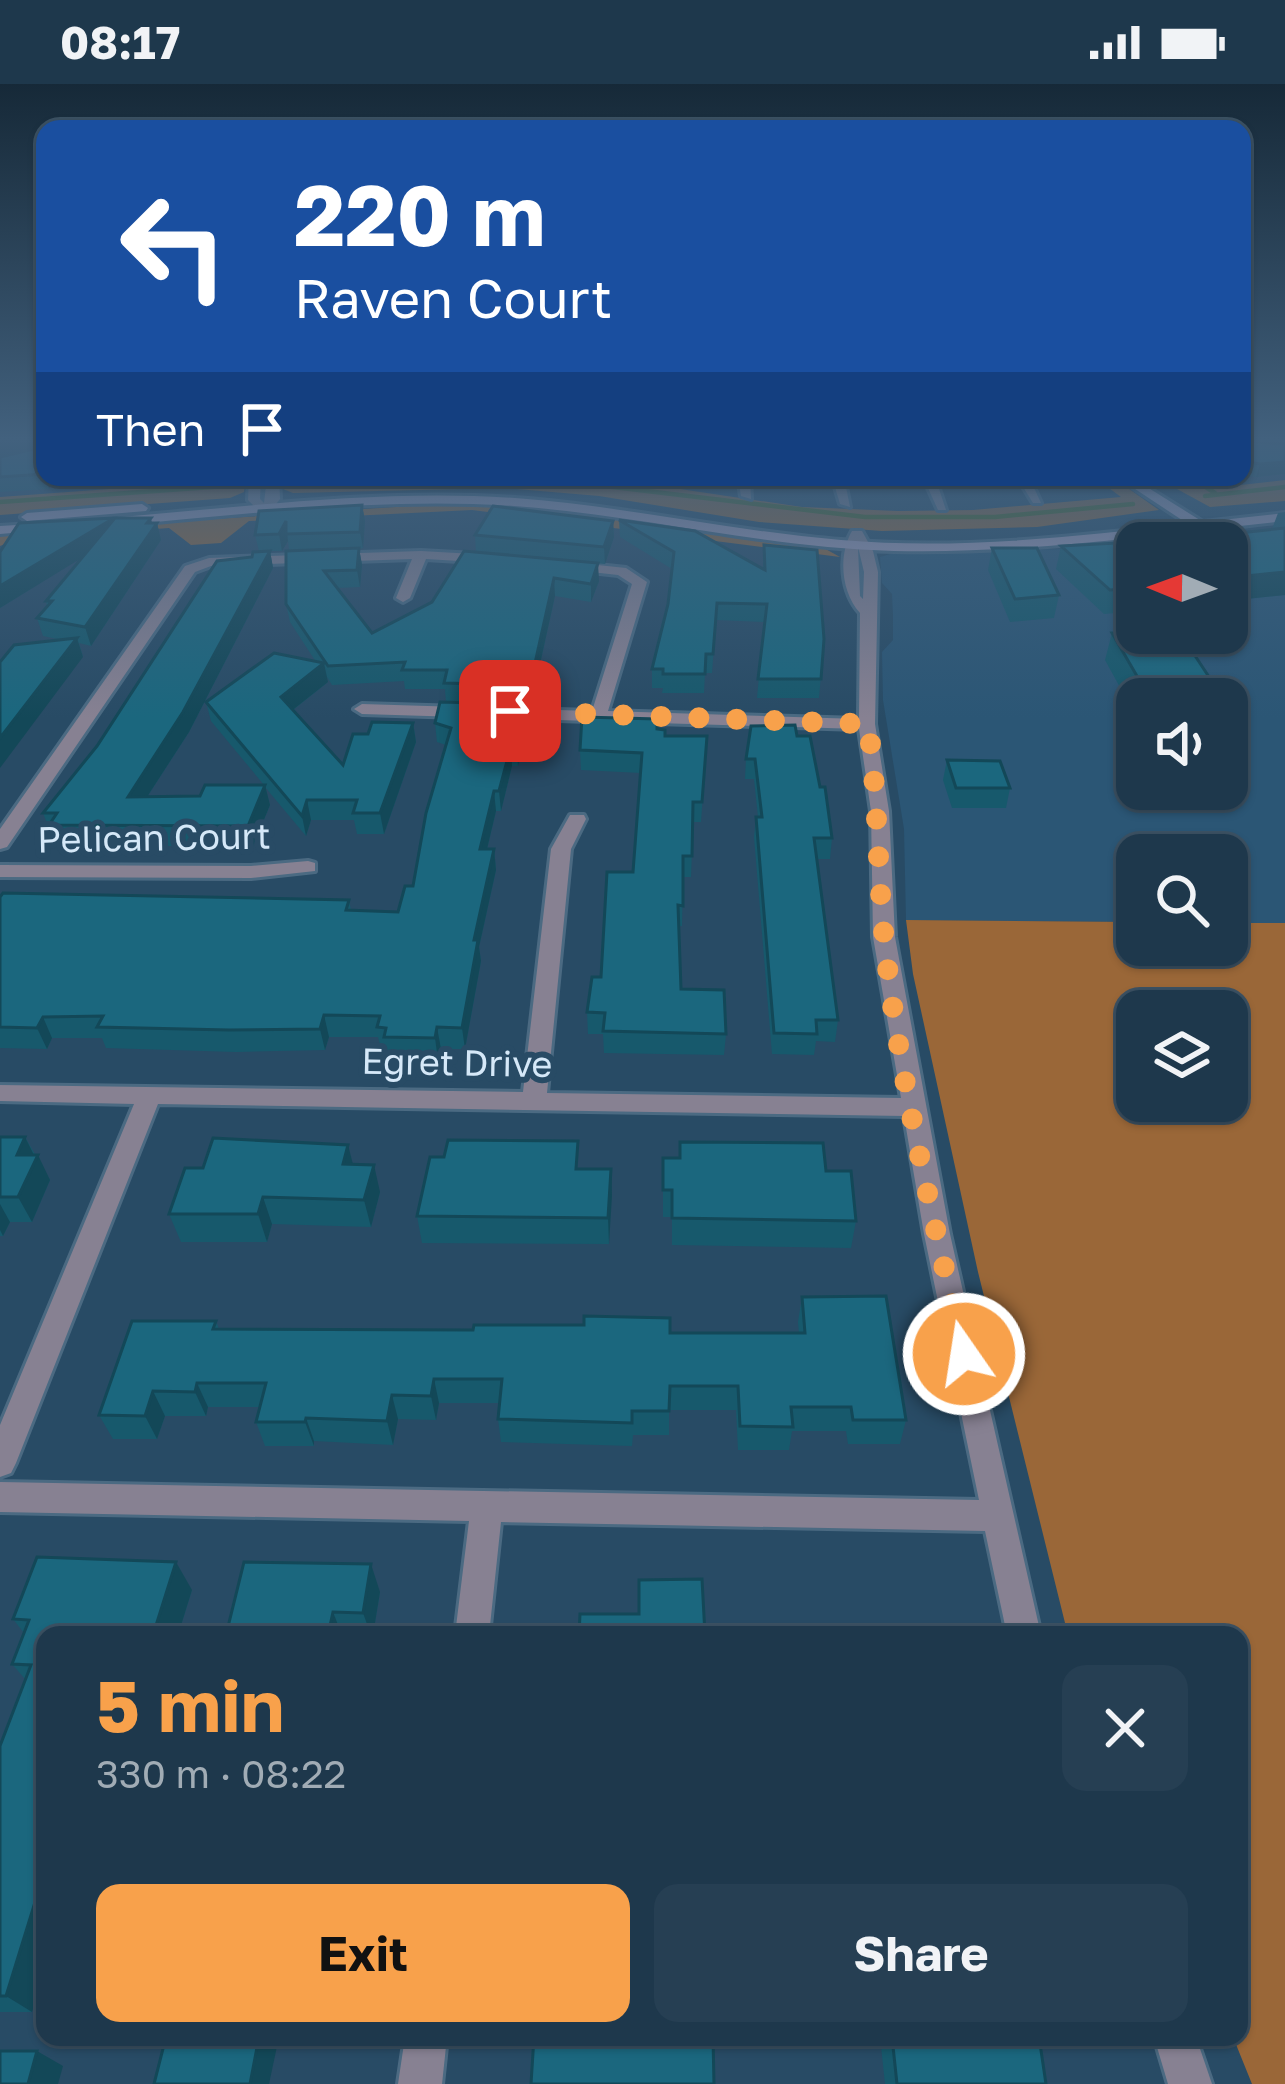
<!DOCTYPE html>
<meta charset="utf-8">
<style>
:root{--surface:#1e384c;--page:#263f53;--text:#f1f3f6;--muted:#a1acb5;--line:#3c5264;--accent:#f8a14b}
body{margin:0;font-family:"Golos Text",sans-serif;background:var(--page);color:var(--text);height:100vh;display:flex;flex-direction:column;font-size:45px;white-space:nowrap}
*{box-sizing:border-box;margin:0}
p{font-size:39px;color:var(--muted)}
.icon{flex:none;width:66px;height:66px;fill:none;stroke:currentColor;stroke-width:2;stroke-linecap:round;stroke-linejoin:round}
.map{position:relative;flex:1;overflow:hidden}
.side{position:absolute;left:36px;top:1542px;width:1212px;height:420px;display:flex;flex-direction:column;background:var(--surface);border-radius:24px;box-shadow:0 3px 9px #0004,0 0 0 3px var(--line)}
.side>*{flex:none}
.top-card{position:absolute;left:36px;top:36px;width:1215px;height:366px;border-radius:24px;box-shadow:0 3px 9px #0004,0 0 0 3px var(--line);background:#1a4fa0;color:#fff;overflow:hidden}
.needle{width:78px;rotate:271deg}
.fabs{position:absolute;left:1116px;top:438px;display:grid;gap:24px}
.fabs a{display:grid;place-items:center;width:132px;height:132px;border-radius:24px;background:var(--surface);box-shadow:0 3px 9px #0004,0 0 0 3px var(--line);font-size:60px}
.pin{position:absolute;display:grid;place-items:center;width:102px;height:102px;color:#fff;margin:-51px;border-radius:24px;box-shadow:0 6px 18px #0006}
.me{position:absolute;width:132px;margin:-66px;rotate:347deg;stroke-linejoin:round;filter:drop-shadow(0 0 9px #0008)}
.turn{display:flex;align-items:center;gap:42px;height:252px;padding:0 60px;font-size:54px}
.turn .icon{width:156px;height:156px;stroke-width:2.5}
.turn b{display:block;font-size:84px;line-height:102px}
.then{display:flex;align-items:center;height:114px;padding:0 60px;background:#0003;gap:24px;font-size:45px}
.round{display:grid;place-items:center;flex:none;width:126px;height:126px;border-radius:24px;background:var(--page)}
.headline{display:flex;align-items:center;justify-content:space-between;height:204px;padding:0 60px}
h1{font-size:72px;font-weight:700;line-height:90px;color:var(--accent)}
.primary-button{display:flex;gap:24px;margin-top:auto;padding:24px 60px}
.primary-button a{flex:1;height:138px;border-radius:24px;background:var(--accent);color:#111;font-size:48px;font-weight:700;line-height:138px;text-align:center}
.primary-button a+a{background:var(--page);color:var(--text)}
.status{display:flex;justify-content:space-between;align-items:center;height:84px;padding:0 60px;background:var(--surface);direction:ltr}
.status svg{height:33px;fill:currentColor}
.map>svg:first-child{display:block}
.built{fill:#2b5675;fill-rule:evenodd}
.green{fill:#9a6738;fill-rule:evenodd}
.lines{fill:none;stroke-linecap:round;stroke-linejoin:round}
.stream{stroke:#546716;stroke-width:4.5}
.street-casing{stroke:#4b6a82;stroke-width:6}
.secondary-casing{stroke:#4b6a82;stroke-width:6}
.street{fill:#878192;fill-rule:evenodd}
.secondary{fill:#aaa0bc;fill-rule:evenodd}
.wall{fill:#17596c;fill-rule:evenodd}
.shaded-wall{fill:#134858}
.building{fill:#1b677e;stroke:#134858;stroke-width:3}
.route{stroke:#f8a14b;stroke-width:21;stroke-dasharray:0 37.8}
.labels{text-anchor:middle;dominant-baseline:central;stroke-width:12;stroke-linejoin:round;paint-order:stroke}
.street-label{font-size:36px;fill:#d5e8f8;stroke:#284b65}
</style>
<div class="status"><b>08:17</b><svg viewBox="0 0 49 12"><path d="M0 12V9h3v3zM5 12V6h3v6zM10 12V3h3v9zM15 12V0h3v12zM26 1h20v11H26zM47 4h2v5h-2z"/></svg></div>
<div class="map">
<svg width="1285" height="2000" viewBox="0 0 1285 2000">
<rect width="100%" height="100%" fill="#284b65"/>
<!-- built -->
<path class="built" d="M1231 444 1285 474V839H1227V771H1137V838L906 836 904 745 883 616 882 568 893 556V532L892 510 882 499 880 473 897 468 1067 465ZM1137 459H1227V549H1137ZM1137 615H1227V705H1137Z"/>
<!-- green -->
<g class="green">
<path d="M282 393H599L802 423 898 427 973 426 1121 413 1094 393H1112L1159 426 1037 443 882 447 759 438 599 412 505 404 293 409 283 405Z"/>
<path d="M1155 393H1208L1223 403 1285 396V417L1210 423Z"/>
<path d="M246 395 244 408 230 414 0 431V413Z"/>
<path d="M441 420 563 427 822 463 840 473 472 426 249 437 221 459 191 461 169 444 18 455 0 462V449Z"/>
<path d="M906 836 1137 838V861H1227V839H1285V2000H1252L1233 1953H1239V1551H1068L978 1188 913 890ZM1227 927V1017H1137V927Z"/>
</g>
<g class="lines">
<!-- stream -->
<g class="stream">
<path d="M529 393 865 433H995L1133 420"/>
<path d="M1190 393 1215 409"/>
<path d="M301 397 351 393"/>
<path d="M1205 412 1285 403"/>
<path d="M0 418 226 402"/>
</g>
<defs>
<g id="street">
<path d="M249 393H261L260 415 264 419 267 393H279L280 415 269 429H261L248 416Z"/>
<path d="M738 393H750L751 415 741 412Z"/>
<path d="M832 393H844L850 423 840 420Z"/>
<path d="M923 393H935L946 426H938Z"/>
<path d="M1017 393H1029L1041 419H1033Z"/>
<path d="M852 447H862L873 467 878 488 875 640 889 727 895 853 950 1150 1041 1551H1007L985 1447 501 1438 489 1551H455L469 1437 0 1428V1398L979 1416 924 1150 904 1032 158 1020 16 1379 11 1389 0 1393V1341L134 1020 0 1017V1001L523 1008 551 765 570 731H584L586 735 571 765 547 1009 901 1014 873 853 871 727 859 645 362 630 354 625 362 620 592 627 632 500 618 491 564 485V479L569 478 626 484 647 498 608 627 859 635 860 529C841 508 838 471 852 447ZM858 463 864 488 863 515 860 512Z"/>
<path d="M421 467 492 471 499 475 492 479 426 475 410 514 403 518 396 514 412 475 211 482 195 488 7 763 0 765V745L185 482 209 474Z"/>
<path d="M308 777 315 779V787L251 794 0 793V781L251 782Z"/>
<path d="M405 1953H447L442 2000H398Z"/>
<path d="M1154 1953H1196L1212 2000H1168Z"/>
</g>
<g id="secondary">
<path d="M1117 393H1131L1203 438 1285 429V437C1155 451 1025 470 894 467 766 464 641 431 514 422 383 413 252 430 122 441L116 437 122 433C252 422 384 405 515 414 624 422 732 447 841 456 957 466 1073 453 1188 440Z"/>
<path d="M142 420 148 424 146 427 27 437 21 433 27 429Z"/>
<path d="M50 439V445L45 446 0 450V442Z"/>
</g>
</defs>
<!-- street casing -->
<use href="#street" class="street-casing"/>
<!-- secondary casing -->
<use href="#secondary" class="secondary-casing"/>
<!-- street -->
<use href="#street" class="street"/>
<!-- secondary -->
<use href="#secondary" class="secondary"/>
</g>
<!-- wall -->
<g class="wall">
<path d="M0 354H45L49 405 0 408Z"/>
<path d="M1242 354H1285V358L1243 357 1285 360V390L1256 393 1242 391Z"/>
<path d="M362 421 365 437 363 464 359 465 362 481 360 503 337 504 372 549 432 518 464 467 599 497 591 518 555 512 534 607H526L523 620H518L523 657 518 682H512L501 727H496L487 765H494L496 786 479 863 481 877 465 965H441L438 976 388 975 386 965H381L378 953H329L325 966 236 968 106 964 102 954H52L47 965 0 964V813L349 816 351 826 398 828 413 802 446 661 437 658 435 639 446 618 445 605H405L404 597 332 601 327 593 328 598 293 626 343 681 368 650 413 639 416 658 384 750H357L354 736H311L306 752 265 703 270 721 253 762H56L43 729 252 473 259 467 255 451ZM288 457 289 466 286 520 290 538 316 578 206 618 211 637 264 701 200 712 147 713 189 648 273 484 270 467H282Z"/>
<path d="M1285 428V511L1227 517V459H1137V527L1104 530 1056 485 1061 462 1173 456 1272 445 1278 429Z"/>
<path d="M619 436 763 485 764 461 824 555 819 614H757L764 538 716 536 712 589H705L704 609H662L663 604H652V585L668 520 672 485 620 453Z"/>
<path d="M613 437 614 453 605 480 476 468 475 451Z"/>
<path d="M152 439H157L161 456 91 562 79 559 83 573 62 556 43 552 37 534 47 522 46 517 82 473 0 524V468Z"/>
<path d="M992 464 1059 511 1054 534 1010 538 988 486Z"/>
<path d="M1112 549 1213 599 1208 615H1137V627H1133L1105 576Z"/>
<path d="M657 645 665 652H707L701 738H693L691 793H683L682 842H678L681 905 726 950 724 971 604 969 603 950H588L587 928 601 893 633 788 641 689 581 686 580 666Z"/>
<path d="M797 652 832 754 830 775H817L838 936 835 958 816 957 814 971 772 970 754 753 756 733H758L754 695H745L746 675Z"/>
<path d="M947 676 1010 704 1006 724H952L943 696Z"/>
<path d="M0 1053H25L50 1096 32 1138H10L3 1152H0Z"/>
<path d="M444 1073 579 1085H611L609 1160 422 1159 417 1132Z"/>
<path d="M663 1074 826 1087 856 1137 851 1164 672 1161V1133H663Z"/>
<path d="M353 1080 380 1108 371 1143 272 1140 267 1158H181L169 1130Z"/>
<path d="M802 1213 906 1336 900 1360H848L846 1347H792L789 1366H738L736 1326H669V1351H633L632 1362 501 1358 498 1335 499 1319H439L436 1336 398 1335 393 1361 314 1357V1362H265L256 1338 260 1323H208L206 1332H165L157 1355H113L99 1331 216 1237 219 1245 799 1249 798 1238Z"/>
<path d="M192 1506 178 1551H45L32 1928H0V1662L25 1595 12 1580 24 1549 13 1535Z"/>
<path d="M380 1508 373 1551H226Z"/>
<path d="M880 1953H1054L1041 1965 1046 2000H885Z"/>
</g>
<!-- shaded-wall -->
<g class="shaded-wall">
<path d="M12 354H41L44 363 0 372V357Z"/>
<path d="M1285 378V390L1256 393 1260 380Z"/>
<path d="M45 389V393H59L49 405 44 390Z"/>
<path d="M70 393H127V394L73 404Z"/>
<path d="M362 421 365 437 363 464 360 448Z"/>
<path d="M114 434 119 451 0 524V502Z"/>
<path d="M151 434 153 444 157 439 161 456 91 562 85 543Z"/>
<path d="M286 437 288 457 282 467 279 450Z"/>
<path d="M613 437 614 453 605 480 604 463Z"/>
<path d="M359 464 362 481 360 503 357 486Z"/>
<path d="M270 467 273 484 189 648 134 733 128 713Z"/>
<path d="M598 479 599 497 591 518V500Z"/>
<path d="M1285 488V511L1227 517V494Z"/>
<path d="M554 494 555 512 534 607 533 588Z"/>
<path d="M77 554 83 573 0 684V654Z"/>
<path d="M324 579 328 598 285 632 281 613Z"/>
<path d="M525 588 526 607 523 620 522 601Z"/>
<path d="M522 638 523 657 518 682 517 662Z"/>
<path d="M413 639 416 658 384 750 380 729Z"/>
<path d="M511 662 512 682 501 727 499 707Z"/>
<path d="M265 701 270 721 253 762 248 742Z"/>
<path d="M494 707 496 727 482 786 480 765Z"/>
<path d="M307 716 311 736 306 752 302 732Z"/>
<path d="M494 765 496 786 479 863 481 877 465 965 462 944 474 856Z"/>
<path d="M324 931 329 953 325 966 320 945Z"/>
<path d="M43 933 52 954 47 965 37 944Z"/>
<path d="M437 943 441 965 438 976 435 954Z"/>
<path d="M25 1053 36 1075 38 1071 50 1096 32 1138 18 1113 17 1071Z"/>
<path d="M348 1061 355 1088 343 1080Z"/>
<path d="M374 1081 380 1108 371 1143 364 1116Z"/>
<path d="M611 1085 612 1112 609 1160 608 1134Z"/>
<path d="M263 1113 272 1140 267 1158 258 1130Z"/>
<path d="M0 1120 10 1138 3 1152 0 1146Z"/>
<path d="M434 1295 439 1319 436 1336 431 1312Z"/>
<path d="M197 1299 208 1323 206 1332 195 1308Z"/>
<path d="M153 1307 165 1332 157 1355 145 1332Z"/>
<path d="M392 1311 398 1335 393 1361 387 1337Z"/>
<path d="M306 1334 314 1357V1362L305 1338Z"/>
<path d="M176 1478 192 1506 178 1551H153Z"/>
<path d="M371 1480 380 1508 373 1551H371L363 1529Z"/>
<path d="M333 1528 342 1551H328Z"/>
<path d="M45 1786V1886L32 1928 6 1912Z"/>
<path d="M259 1953H279L269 2000H250Z"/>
<path d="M37 1967 63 1982 58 2000H28Z"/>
</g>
<!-- building -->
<g class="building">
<path d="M45 354 44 390 0 393V373L42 363Z"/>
<path d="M1242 354 1243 357 1285 360V378L1260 380 1242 377Z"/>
<path d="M362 421 360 448 286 450V437L279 450 255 451 259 427Z"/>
<path d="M493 422 613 437 604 463 475 451Z"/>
<path d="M114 434 0 502V468L19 439Z"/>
<path d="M115 434H151L147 439H157L85 543 37 534 52 517H46Z"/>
<path d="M619 436 695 447 765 486 764 461 817 466 824 555 821 595H758L767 520 717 519 713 570H706L705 590H663V585H652L668 520 674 468Z"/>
<path d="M1285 444V488L1227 494V459H1137V504L1110 506 1061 462 1173 456Z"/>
<path d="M359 464 357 486 324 487 372 549 432 518 464 467 598 479 591 500 554 494 533 588H525L522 601 444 599 447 586H402L405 578 328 582 286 520V467Z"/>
<path d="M992 464H1037L1059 511 1015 515Z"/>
<path d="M270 467 183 628 128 713 200 712 205 701H265L248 742 49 741 57 729H43L97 662 217 477 252 473 253 468Z"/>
<path d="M1112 549H1180L1213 599H1141Z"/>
<path d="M77 554 0 654V578L14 561Z"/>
<path d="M274 569 324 579 281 613 343 681 353 650H368L372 638 413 639 380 729H353L357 716H307L302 732 206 618Z"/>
<path d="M440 618 518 620 514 638H522L517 662H511L499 707H494L480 765H494L474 856H478L462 944 437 943 435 954 384 953 386 944 377 943 380 932 324 931 320 945 229 946 97 943 103 932 43 933 37 944 0 943V813L3 809 349 816 346 826 398 828 405 802H413L426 729 451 644 435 639Z"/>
<path d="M582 633 657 635V645L665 646V652H707L702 718H693L692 772H683V822L678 821 681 905 724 906 726 950 603 947 605 929 587 928 592 893H601L607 788H633L642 669 580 666Z"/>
<path d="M795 641 797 652H810L820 703H825L832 754H814L838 936H816L817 950 774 949 756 733H762L755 675H746L751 642Z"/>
<path d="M947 676 1000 677 1010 704H956Z"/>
<path d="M0 1053H25L17 1071H38L18 1113H0Z"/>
<path d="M213 1054 348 1061 343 1080 374 1081 364 1116 263 1113 258 1130H169L185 1084H203Z"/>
<path d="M448 1056 578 1057 576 1085H611L608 1134 417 1132 430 1073H444Z"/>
<path d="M680 1058 823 1059 826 1087H851L856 1137 672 1134V1106H663V1074H680Z"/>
<path d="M886 1212 906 1336H853L851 1323H791L793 1343 740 1342 738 1302H670L669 1327H632V1339L498 1335 502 1295H434L431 1312 392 1311 387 1337 306 1334 305 1338H256L266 1299H197L195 1308 153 1307 145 1332 99 1331 132 1237H216L213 1245 473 1246 474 1241H584V1232L670 1234V1249H805L802 1213Z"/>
<path d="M37 1473 176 1478 153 1551H45V1786L6 1912H0V1662L31 1581 12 1580 29 1536 13 1535Z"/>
<path d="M244 1478 371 1480 363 1529 333 1528 328 1551H226Z"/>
<path d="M702 1495 705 1551H579L580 1530H639V1496Z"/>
<path d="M794 1547H937L938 1551H795Z"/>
<path d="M166 1953H259L250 2000H154Z"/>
<path d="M534 1953H713L714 2000H531Z"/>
<path d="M892 1953H1039L1046 2000H897Z"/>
<path d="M0 1967H37L28 2000H0Z"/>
</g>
<!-- sky -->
<linearGradient id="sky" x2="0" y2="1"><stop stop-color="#162938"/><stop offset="0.56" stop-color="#42617e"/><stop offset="1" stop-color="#42617e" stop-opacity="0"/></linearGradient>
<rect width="1285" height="634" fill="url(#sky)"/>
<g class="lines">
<!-- route -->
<path class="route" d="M510 627 868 640C878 712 877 781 884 852 898 992 933 1133 964 1270"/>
</g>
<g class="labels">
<!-- street labels -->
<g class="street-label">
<text transform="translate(154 753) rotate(-1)">Pelican Court</text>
<text transform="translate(457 978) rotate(1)">Egret Drive</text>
</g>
</g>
</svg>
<div class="fabs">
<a><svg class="needle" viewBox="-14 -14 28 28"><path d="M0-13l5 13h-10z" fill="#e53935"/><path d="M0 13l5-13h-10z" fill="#a1acb5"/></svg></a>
<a><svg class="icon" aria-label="sound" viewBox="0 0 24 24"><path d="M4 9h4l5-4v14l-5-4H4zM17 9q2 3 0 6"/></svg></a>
<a><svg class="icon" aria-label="search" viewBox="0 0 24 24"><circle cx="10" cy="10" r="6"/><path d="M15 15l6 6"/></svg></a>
<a><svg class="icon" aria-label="layers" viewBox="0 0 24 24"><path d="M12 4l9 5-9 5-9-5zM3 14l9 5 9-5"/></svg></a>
</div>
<div class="pin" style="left:510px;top:627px;background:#d93025"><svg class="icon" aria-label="arrive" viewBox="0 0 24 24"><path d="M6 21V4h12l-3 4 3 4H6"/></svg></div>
<svg class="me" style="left:964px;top:1270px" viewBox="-20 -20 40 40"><circle r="17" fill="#f8a14b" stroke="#fff" stroke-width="3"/><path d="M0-11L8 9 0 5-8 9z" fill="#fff"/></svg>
<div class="top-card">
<div class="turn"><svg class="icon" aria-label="left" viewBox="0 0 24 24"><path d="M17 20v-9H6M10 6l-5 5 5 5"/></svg><div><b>220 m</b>Raven Court</div></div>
<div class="then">Then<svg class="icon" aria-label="arrive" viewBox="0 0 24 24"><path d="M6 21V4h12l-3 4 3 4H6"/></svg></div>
</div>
<section class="side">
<div class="headline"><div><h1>5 min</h1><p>330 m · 08:22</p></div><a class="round"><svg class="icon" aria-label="close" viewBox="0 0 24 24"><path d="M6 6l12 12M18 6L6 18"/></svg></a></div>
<div class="primary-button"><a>Exit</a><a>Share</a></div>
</section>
</div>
